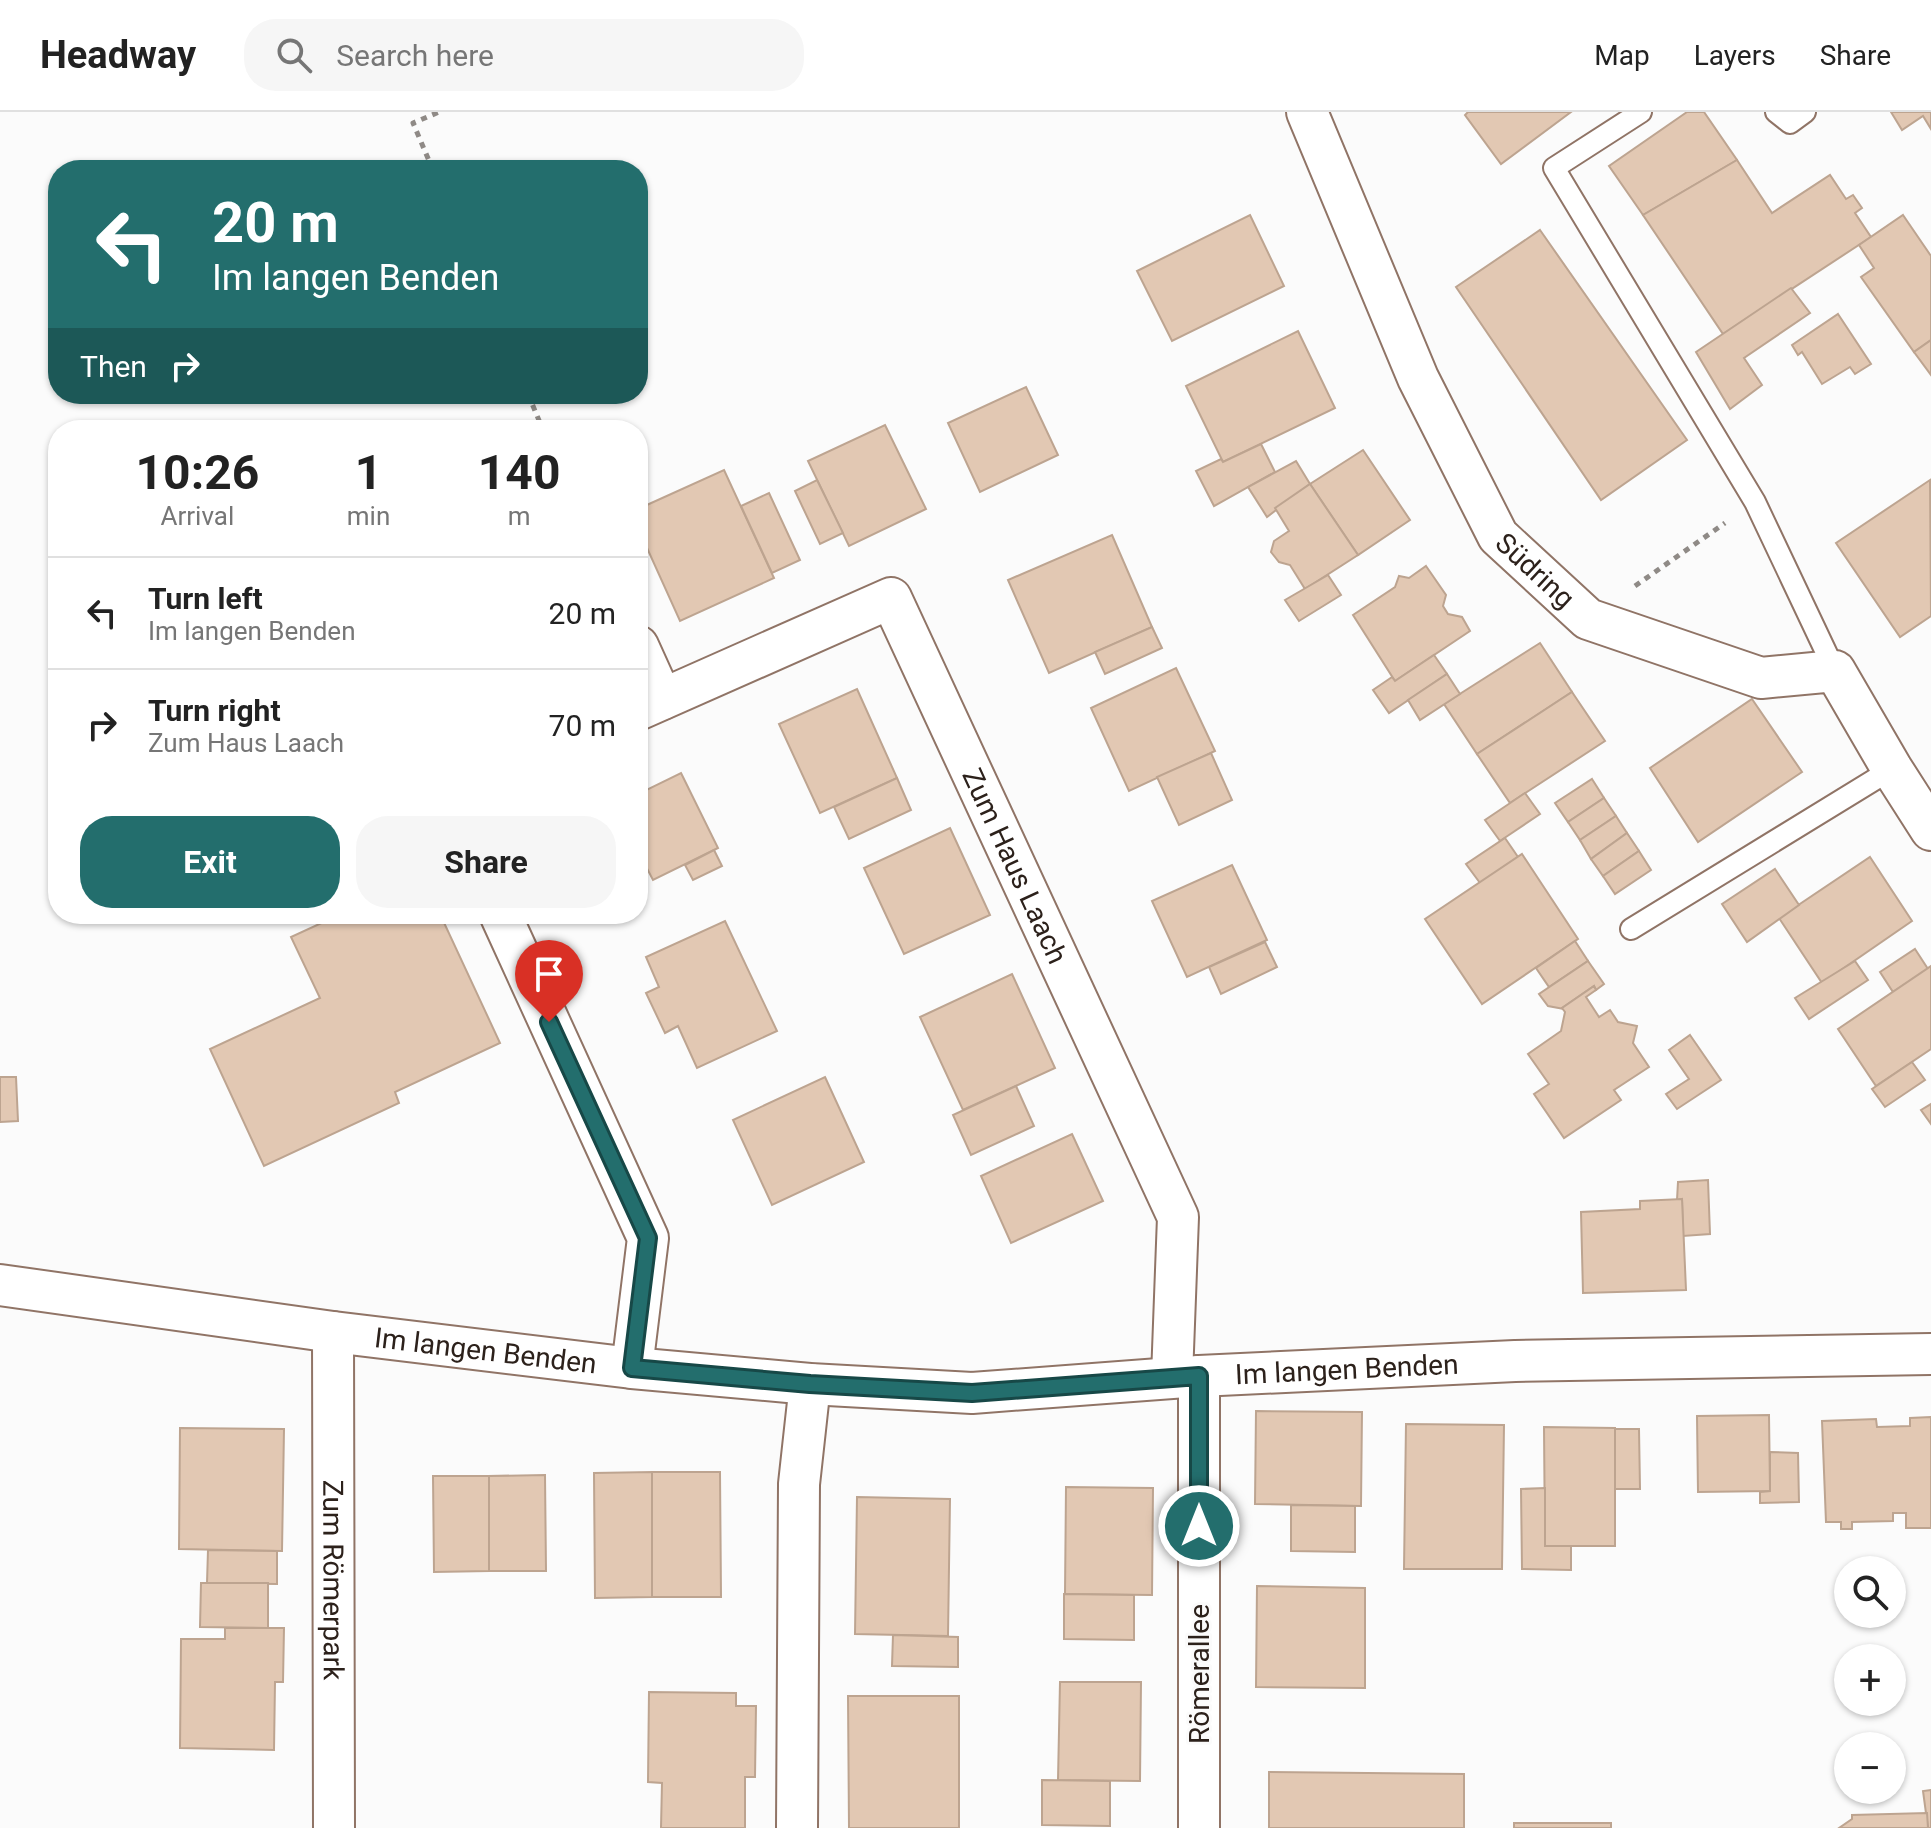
<!DOCTYPE html>
<meta charset="utf-8">
<style>
:root{--surface:#fff;--page:#f6f6f6;--text:#222;--muted:#767676;--line:#e0e0e0;--accent:#236e6d}
body{margin:0;font-family:Roboto,sans-serif;background:var(--page);color:var(--text);height:100vh;display:flex;flex-direction:column;font-size:30px;white-space:nowrap}
*{box-sizing:border-box;margin:0}
p{font-size:26px;color:var(--muted)}
.icon{flex:none;width:44px;height:44px;fill:none;stroke:currentColor;stroke-width:2;stroke-linecap:round;stroke-linejoin:round}
.map{position:relative;flex:1;overflow:hidden}
.side{position:absolute;left:48px;top:308px;width:600px;height:504px;display:flex;flex-direction:column;background:var(--surface);border-radius:32px;box-shadow:0 2px 6px #0004}
.side>*{flex:none}
.banner{position:absolute;left:48px;top:48px;width:600px;height:244px;border-radius:32px;box-shadow:0 2px 6px #0004;background:#236e6d;color:#fff;overflow:hidden}
.tools{position:absolute;left:1834px;top:1444px;display:grid;gap:16px}
.tools a{display:grid;place-items:center;width:72px;height:72px;border-radius:50%;background:var(--surface);box-shadow:0 2px 6px #0004;font-size:40px}
.pin{position:absolute;display:grid;place-items:center;width:68px;height:68px;color:#fff;margin:-82px -34px;border-radius:50% 50% 50% 0;rotate:-45deg;box-shadow:0 0 8px #0007}
.pin .icon{rotate:45deg}
.me{position:absolute;width:88px;margin:-44px;rotate:0deg;stroke-linejoin:round;filter:drop-shadow(0 0 6px #0008)}
.turn{display:flex;align-items:center;gap:28px;height:168px;padding:0 32px;font-size:36px}
.turn .icon{width:104px;height:104px;stroke-width:2.5}
.turn b{display:block;font-size:56px;line-height:68px}
.then{display:flex;align-items:center;height:76px;padding:0 32px;background:#0003;gap:16px;font-size:30px}
.eta{display:flex;justify-content:space-evenly;align-items:center;height:136px;text-align:center}
.eta b{font-size:48px;font-weight:700;line-height:56px}
.button{display:flex;gap:16px;margin-top:auto;padding:16px 32px}
.button a{flex:1;height:92px;border-radius:32px;background:var(--accent);color:#fff;font-size:32px;font-weight:700;line-height:92px;text-align:center}
.button a+a{background:var(--page);color:var(--text)}
ul{padding:0;list-style:none}
li{display:flex;align-items:center;gap:24px;height:112px;padding:0 32px;border-top:2px solid var(--line)}
li div{flex:1}
li b{display:block;font-size:30px}
li em{font-style:normal}
header{display:flex;align-items:center;gap:48px;box-sizing:border-box;height:112px;padding:0 40px;background:var(--surface);border-bottom:2px solid var(--line)}
header strong{font-size:38px}
nav{display:flex;gap:44px;margin-inline-start:auto;font-size:28px}
.search{width:560px;height:72px;background:var(--page);display:flex;align-items:center;gap:20px;box-sizing:border-box;padding:0 28px;border-radius:32px;color:var(--muted);font-size:30px}
.map>svg:first-child{display:block}
.building{fill:#e2c8b3;stroke:#bda490;stroke-width:2}
.lines{fill:none;stroke-linecap:round;stroke-linejoin:round}
.service-casing{stroke:#907466;stroke-width:24}
.minor-casing{stroke:#907466;stroke-width:44}
.path{stroke:#8f8a86;stroke-width:5;stroke-dasharray:6 6;stroke-linecap:butt}
.service{stroke:#fff;stroke-width:20}
.minor{stroke:#fff;stroke-width:40}
.route-casing{stroke:#174847;stroke-width:20}
.route{stroke:#236e6d;stroke-width:14}
.labels{text-anchor:middle;dominant-baseline:central;stroke-width:6;stroke-linejoin:round;paint-order:stroke}
.street-label{font-size:28px;fill:#2c211b;stroke:#fbfbfb}
</style>
<header>
<strong>Headway</strong>
<div class="search"><svg class="icon" aria-label="search" viewBox="0 0 24 24"><circle cx="10" cy="10" r="6"/><path d="M15 15l6 6"/></svg>Search here</div>
<nav><a>Map</a><a>Layers</a><a>Share</a></nav>
</header>
<div class="map">
<svg width="1931" height="1716" viewBox="0 0 1931 1716">
<rect width="100%" height="100%" fill="#fbfbfb"/>
<!-- building -->
<g class="building">
<path d="M1468 0H1571L1501 52 1465 3Z"/>
<path d="M1687 0H1704L1737 48 1643 103 1609 54Z"/>
<path d="M1891 0H1931V17L1923 4 1902 18Z"/>
<path d="M1737 48 1772 101 1830 63 1846 87 1853 83 1862 96 1855 101 1871 125 1723 222 1643 103Z"/>
<path d="M1250 103 1284 174 1172 229 1137 159Z"/>
<path d="M1903 103 1931 144V228L1914 240 1861 165 1874 156 1859 133Z"/>
<path d="M1540 118 1687 328 1601 388 1456 175Z"/>
<path d="M1791 176 1810 201 1744 246 1762 273 1730 297 1696 240Z"/>
<path d="M1838 202 1871 252 1855 262 1850 255 1822 272 1802 240 1798 243 1792 233Z"/>
<path d="M1298 219 1335 296 1223 350 1186 274Z"/>
<path d="M1931 228V263L1914 240Z"/>
<path d="M1026 275 1058 343 980 380 948 311Z"/>
<path d="M885 313 926 397 849 434 808 349Z"/>
<path d="M1261 332 1275 360 1214 394 1196 359 1221 347 1223 350Z"/>
<path d="M1363 338 1410 408 1358 443 1310 372Z"/>
<path d="M1296 349 1310 372 1267 405 1248 375Z"/>
<path d="M724 358 774 466 680 509 638 416V397Z"/>
<path d="M817 368 843 421 820 432 795 379Z"/>
<path d="M1930 368 1931 504 1900 525 1836 431Z"/>
<path d="M1310 372 1358 443 1305 477 1290 453 1279 450 1271 440 1274 429 1289 419 1275 396Z"/>
<path d="M769 381 800 448 772 461 741 394Z"/>
<path d="M1112 423 1152 515 1049 561 1008 468Z"/>
<path d="M1426 454 1446 483 1443 494 1448 502 1462 505 1470 519 1395 569 1353 503 1395 475 1399 464 1409 466Z"/>
<path d="M1328 463 1341 483 1299 509 1285 488Z"/>
<path d="M1152 515 1162 536 1105 562 1095 540Z"/>
<path d="M1540 531 1572 580 1477 642 1444 592Z"/>
<path d="M1434 543 1447 562 1389 601 1373 578 1392 565 1395 569Z"/>
<path d="M1176 556 1215 639 1129 679 1091 596Z"/>
<path d="M1447 562 1460 582 1420 608 1408 588Z"/>
<path d="M857 577 897 666 820 701 779 612Z"/>
<path d="M1572 580 1605 629 1510 691 1477 642Z"/>
<path d="M1752 587 1802 660 1698 730 1650 656Z"/>
<path d="M1211 641 1232 688 1179 713 1157 665Z"/>
<path d="M681 661 718 736 653 768 640 743 638 745V682Z"/>
<path d="M897 666 911 698 849 727 834 695Z"/>
<path d="M1592 667 1604 686 1568 710 1555 691Z"/>
<path d="M1525 681 1540 702 1500 729 1485 708Z"/>
<path d="M1604 686 1616 704 1580 728 1568 710Z"/>
<path d="M1616 704 1627 721 1591 747 1580 728Z"/>
<path d="M950 716 990 803 904 842 864 756Z"/>
<path d="M1627 721 1639 739 1603 764 1591 747Z"/>
<path d="M1505 726 1518 745 1480 771 1466 752Z"/>
<path d="M714 738 722 754 693 768 685 753Z"/>
<path d="M1639 739 1651 758 1615 782 1603 764Z"/>
<path d="M1522 742 1578 827 1482 892 1425 807Z"/>
<path d="M1870 745 1912 809 1822 871 1779 806Z"/>
<path d="M1232 753 1267 828 1187 865 1152 789Z"/>
<path d="M1775 757 1799 793 1747 830 1722 792Z"/>
<path d="M341 802H440L500 931 395 980 399 991 264 1054 210 937 320 886 291 825Z"/>
<path d="M725 809 777 919 697 956 678 914 665 921 646 881 659 875 646 845Z"/>
<path d="M1575 829 1588 849 1549 875 1536 856Z"/>
<path d="M1265 830 1277 855 1221 882 1209 855Z"/>
<path d="M1915 837 1928 857 1893 880 1880 860Z"/>
<path d="M1588 849 1604 872 1596 878 1594 874 1562 896 1564 897 1548 894 1539 882Z"/>
<path d="M1855 849 1868 868 1809 907 1795 886Z"/>
<path d="M1931 854V937L1876 974 1838 917Z"/>
<path d="M1012 862 1055 956 963 998 920 905Z"/>
<path d="M1594 874 1596 878 1586 885 1599 905 1610 898 1618 910 1637 914 1633 931 1649 955 1614 978 1621 988 1564 1026 1534 982 1549 972 1528 942 1561 919 1565 900 1562 896Z"/>
<path d="M1690 923 1721 968 1677 997 1666 982 1689 967 1669 938Z"/>
<path d="M1912 950 1925 968 1885 995 1872 977Z"/>
<path d="M0 965H16L18 1009 0 1010Z"/>
<path d="M825 965 864 1050 772 1093 733 1008Z"/>
<path d="M1016 974 1034 1014 971 1043 953 1003Z"/>
<path d="M1931 992V1012L1921 998Z"/>
<path d="M1072 1022 1103 1089 1011 1131 981 1064Z"/>
<path d="M1708 1068 1710 1122 1683 1124 1682 1087 1677 1088 1678 1070Z"/>
<path d="M1682 1087 1686 1178 1583 1181 1581 1100 1640 1097V1089Z"/>
<path d="M1256 1299 1362 1300 1361 1394 1255 1392Z"/>
<path d="M1769 1303 1770 1379 1698 1380 1697 1304Z"/>
<path d="M1931 1305V1416H1906V1401H1893V1409L1852 1410V1417H1841V1410H1826L1822 1309 1876 1307 1877 1315 1910 1314V1306Z"/>
<path d="M1406 1312 1504 1313 1502 1457H1404Z"/>
<path d="M1544 1315 1615 1316V1434H1545Z"/>
<path d="M180 1316 284 1317 282 1439 179 1437Z"/>
<path d="M1615 1317H1639L1640 1377H1615Z"/>
<path d="M1770 1340 1798 1341 1799 1390 1760 1391V1380L1770 1379Z"/>
<path d="M652 1360H720L721 1485H652Z"/>
<path d="M652 1360V1485L595 1486 594 1361Z"/>
<path d="M545 1363 546 1459H489V1364Z"/>
<path d="M433 1364H489V1459L434 1460Z"/>
<path d="M1066 1375 1153 1376 1152 1483 1065 1482Z"/>
<path d="M1545 1376V1434H1571V1458L1522 1457 1521 1377Z"/>
<path d="M857 1385 950 1387 948 1524 855 1522Z"/>
<path d="M1291 1393 1355 1394V1440L1291 1439Z"/>
<path d="M208 1438 277 1439V1472L207 1471Z"/>
<path d="M201 1471H268V1516L200 1515Z"/>
<path d="M1257 1474 1365 1476V1576L1256 1575Z"/>
<path d="M1064 1482 1134 1483V1528L1064 1527Z"/>
<path d="M225 1516H284L283 1570H275L274 1638 180 1636 181 1527H225Z"/>
<path d="M893 1523 958 1525V1555L892 1554Z"/>
<path d="M1060 1570H1141L1140 1669 1058 1668Z"/>
<path d="M649 1580 736 1581V1594H756L755 1665H745V1716H661L662 1671 648 1670Z"/>
<path d="M848 1584H959V1716H849Z"/>
<path d="M1269 1660 1464 1662V1716H1269Z"/>
<path d="M1042 1668 1110 1669V1714L1042 1713Z"/>
<path d="M1931 1678V1716H1928L1923 1679Z"/>
<path d="M1927 1701 1928 1716H1839L1852 1707V1703Z"/>
<rect x="1514" y="1711" width="97" height="5"/>
</g>
<g class="lines">
<defs>
<g id="service">
<path d="M1641 0 1554 56 1755 390 1835 559"/>
<path d="M1776 0 1790 11 1805 0"/>
<path d="M1631 817 1892 657"/>
</g>
<g id="minor">
<path id="s1" d="M1307 0 1418 266 1498 424 1588 507 1761 566 1835 559 1892 657 1931 718"/>
<path d="M638 534 662 587"/>
<path id="s2" d="M638 598 891 486 1178 1105 1172 1265"/>
<path d="M500 802 648 1126 632 1256"/>
<path id="s3" d="M0 1173 333 1220 632 1256 810 1272 972 1281 1199 1264 1515 1249 1931 1242"/>
<path id="s4" d="M333 1220 334 1716"/>
<path d="M797 1716 799 1372 810 1272"/>
<path d="M1199 1716V1264"/>
</g>
</defs>
<!-- service casing -->
<use href="#service" class="service-casing"/>
<!-- minor casing -->
<use href="#minor" class="minor-casing"/>
<!-- path -->
<g class="path">
<path d="M433 58 413 11 439 0"/>
<path d="M528 282 543 318"/>
<path d="M1635 474 1725 411"/>
</g>
<!-- service -->
<use href="#service" class="service"/>
<!-- minor -->
<use href="#minor" class="minor"/>
</g>
<g class="lines">
<defs>
<path id="route" d="M549 910 648 1126 632 1256 810 1272 972 1281 1199 1264V1414"/>
</defs>
<!-- route casing -->
<use href="#route" class="route-casing"/>
<!-- route -->
<use href="#route" class="route"/>
</g>
<g class="labels">
<!-- street labels -->
<g class="street-label">
<text stroke="none"><textPath href="#s1" startOffset="516">Südring</textPath></text>
<text stroke="none"><textPath href="#s2" startOffset="572">Zum Haus Laach</textPath></text>
<text stroke="none"><textPath href="#s3" startOffset="490">Im langen Benden</textPath></text>
<text stroke="none"><textPath href="#s3" startOffset="1354">Im langen Benden</textPath></text>
<text stroke="none"><textPath href="#s4" startOffset="248">Zum Römerpark</textPath></text>
<text transform="translate(1199 1562) rotate(-90)">Römerallee</text>
</g>
</g>
</svg>
<div class="tools">
<a><svg class="icon" aria-label="search" viewBox="0 0 24 24"><circle cx="10" cy="10" r="6"/><path d="M15 15l6 6"/></svg></a>
<a>+</a>
<a>−</a>
</div>
<div class="pin" style="left:549px;top:910px;background:#d93025"><svg class="icon" aria-label="arrive" viewBox="0 0 24 24"><path d="M6 21V4h12l-3 4 3 4H6"/></svg></div>
<svg class="me" style="left:1199px;top:1414px" viewBox="-20 -20 40 40"><circle r="17" fill="#236e6d" stroke="#fff" stroke-width="3"/><path d="M0-11L8 9 0 5-8 9z" fill="#fff"/></svg>
<div class="banner">
<div class="turn"><svg class="icon" aria-label="left" viewBox="0 0 24 24"><path d="M17 20v-9H6M10 6l-5 5 5 5"/></svg><div><b>20 m</b>Im langen Benden</div></div>
<div class="then">Then<svg class="icon" aria-label="right" viewBox="0 0 24 24"><path d="M7 20v-9h11M14 6l5 5-5 5"/></svg></div>
</div>
<section class="side">
<div class="eta">
<div><b>10:26</b><p>Arrival</p></div>
<div><b>1</b><p>min</p></div>
<div><b>140</b><p>m</p></div>
</div>
<ul>
<li><svg class="icon" aria-label="left" viewBox="0 0 24 24"><path d="M17 20v-9H6M10 6l-5 5 5 5"/></svg><div><b>Turn left</b><p>Im langen Benden</p></div><em>20 m</em></li>
<li><svg class="icon" aria-label="right" viewBox="0 0 24 24"><path d="M7 20v-9h11M14 6l5 5-5 5"/></svg><div><b>Turn right</b><p>Zum Haus Laach</p></div><em>70 m</em></li>
</ul>
<div class="button"><a>Exit</a><a>Share</a></div>
</section>
</div>
